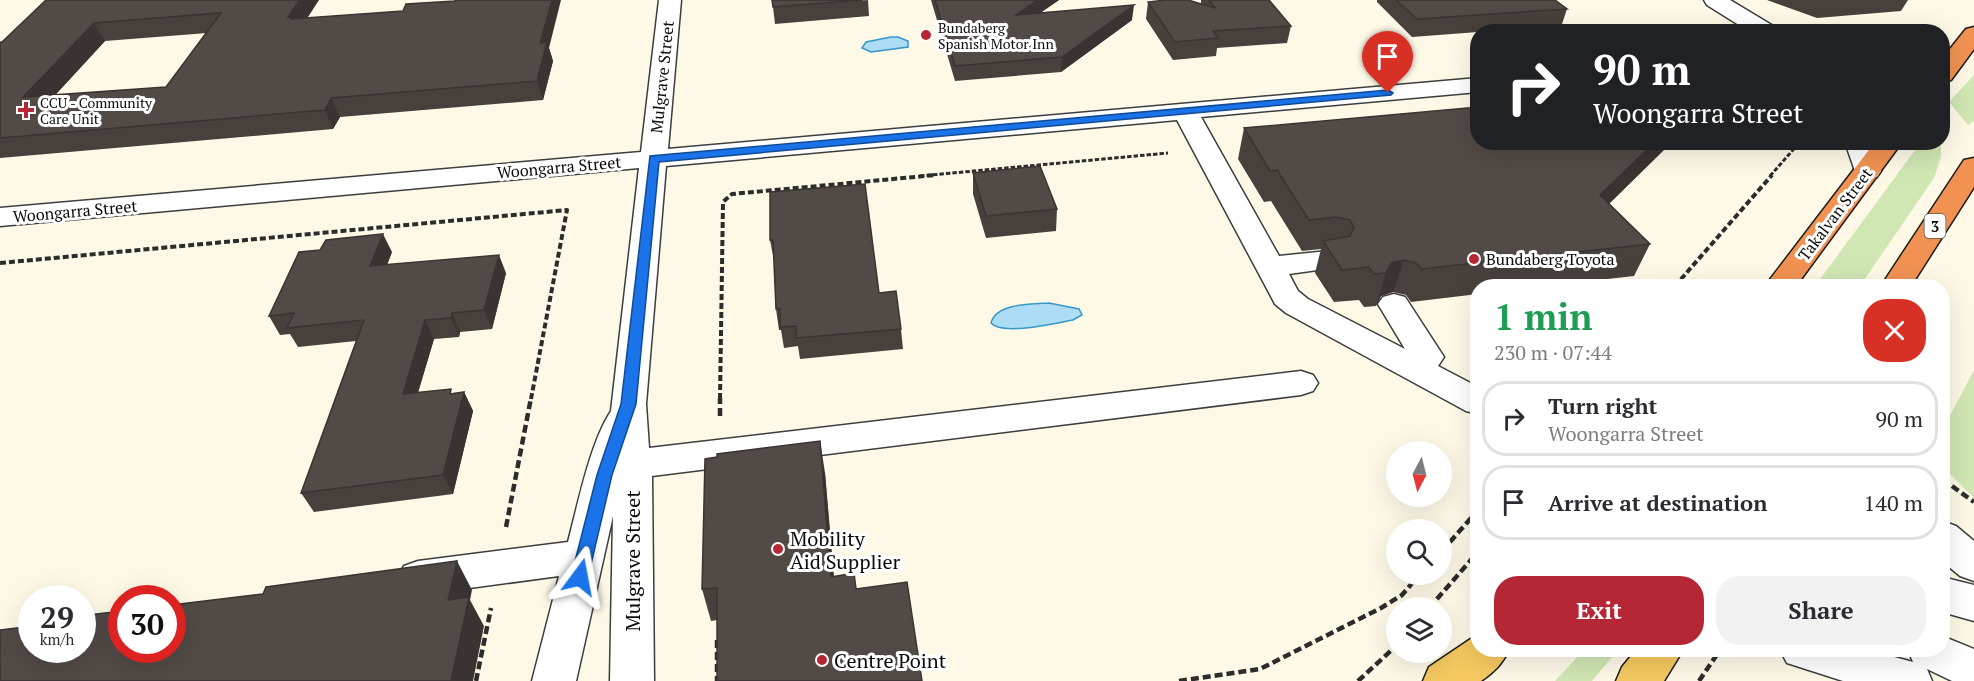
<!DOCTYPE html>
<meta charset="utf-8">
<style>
:root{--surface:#fff;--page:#f2f2f3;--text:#2b2b33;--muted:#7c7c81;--line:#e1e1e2;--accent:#b52735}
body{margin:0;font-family:"PT Serif",serif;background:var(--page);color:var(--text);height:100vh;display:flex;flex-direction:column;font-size:22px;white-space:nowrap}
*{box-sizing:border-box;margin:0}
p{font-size:20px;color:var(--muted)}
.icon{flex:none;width:33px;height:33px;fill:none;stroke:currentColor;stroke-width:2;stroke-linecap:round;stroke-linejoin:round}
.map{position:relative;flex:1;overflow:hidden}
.panel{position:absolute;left:1470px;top:279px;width:480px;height:378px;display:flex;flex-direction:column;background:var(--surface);border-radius:24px;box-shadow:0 6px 24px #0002}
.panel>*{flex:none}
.top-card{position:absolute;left:1470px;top:24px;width:480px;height:126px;border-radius:24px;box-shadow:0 6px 24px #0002;background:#202124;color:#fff;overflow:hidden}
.needle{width:39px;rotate:187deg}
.buttons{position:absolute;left:1386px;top:441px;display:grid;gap:12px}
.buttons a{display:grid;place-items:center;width:66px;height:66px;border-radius:50%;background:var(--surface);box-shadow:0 6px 24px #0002;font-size:30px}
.speed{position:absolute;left:18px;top:585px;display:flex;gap:12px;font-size:30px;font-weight:700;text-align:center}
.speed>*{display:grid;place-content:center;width:78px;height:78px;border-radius:50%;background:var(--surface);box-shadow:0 6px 24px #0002;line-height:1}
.speed small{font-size:15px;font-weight:400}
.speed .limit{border:9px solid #d22;background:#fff;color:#111}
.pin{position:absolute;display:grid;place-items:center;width:51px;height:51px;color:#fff;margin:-62px -26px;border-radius:50% 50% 50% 0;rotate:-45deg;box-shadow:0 0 6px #0007}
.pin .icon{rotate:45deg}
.me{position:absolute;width:66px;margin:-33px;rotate:13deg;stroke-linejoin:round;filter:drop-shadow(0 0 4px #0008)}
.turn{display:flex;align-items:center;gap:21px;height:126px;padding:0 24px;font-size:27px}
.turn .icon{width:78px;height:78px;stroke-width:2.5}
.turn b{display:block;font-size:42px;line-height:51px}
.round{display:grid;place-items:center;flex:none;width:63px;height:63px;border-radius:24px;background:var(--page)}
.summary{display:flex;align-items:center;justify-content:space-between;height:102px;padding:0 24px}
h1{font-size:36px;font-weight:800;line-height:45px;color:#1e9e55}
.primary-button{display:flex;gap:12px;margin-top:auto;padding:12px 24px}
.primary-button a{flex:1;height:69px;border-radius:24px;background:var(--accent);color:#fff;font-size:24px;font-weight:800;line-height:69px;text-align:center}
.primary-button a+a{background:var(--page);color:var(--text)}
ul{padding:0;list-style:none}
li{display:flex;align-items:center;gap:18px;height:75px;margin:0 12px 9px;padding:0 12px;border:3px solid var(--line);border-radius:24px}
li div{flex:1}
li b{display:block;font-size:22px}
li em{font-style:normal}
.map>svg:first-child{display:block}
.green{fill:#d0e6b3}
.water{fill:#adddf4;stroke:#3797c9;stroke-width:1.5}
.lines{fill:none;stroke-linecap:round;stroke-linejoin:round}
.minor-casing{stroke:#3d3d3d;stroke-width:3}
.major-casing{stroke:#1b1b1b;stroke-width:3}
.highway-casing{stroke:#1b1b1b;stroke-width:3}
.path-far2{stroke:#2c2c2c;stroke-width:3;stroke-dasharray:4.5 2;stroke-linecap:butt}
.path-far1{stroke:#2c2c2c;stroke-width:4;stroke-dasharray:6 3;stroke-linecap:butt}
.path{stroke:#2c2c2c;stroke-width:4.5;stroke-dasharray:8 4;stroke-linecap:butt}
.minor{fill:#fff;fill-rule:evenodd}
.major{fill:#f5c960;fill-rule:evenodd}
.highway{fill:#f19253;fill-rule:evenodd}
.wall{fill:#47403d;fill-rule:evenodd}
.shaded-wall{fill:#393432}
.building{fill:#524a47;stroke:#393432;stroke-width:1.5;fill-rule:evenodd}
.route{fill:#1a73e8;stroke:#114b97;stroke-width:1.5}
.poi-dot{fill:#b52735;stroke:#fff;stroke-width:2}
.labels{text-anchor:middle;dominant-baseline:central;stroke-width:6;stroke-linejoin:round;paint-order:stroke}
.far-poi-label{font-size:14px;fill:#0a0a0a;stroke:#fff;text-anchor:start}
.shield{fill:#fff;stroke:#545454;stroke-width:1.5}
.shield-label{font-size:15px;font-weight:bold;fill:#0a0a0a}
.street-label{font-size:16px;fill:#0a0a0a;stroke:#fff}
.poi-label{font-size:16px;fill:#0a0a0a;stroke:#fff;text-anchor:start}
.near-poi-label{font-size:20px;fill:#0a0a0a;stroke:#fff;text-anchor:start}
.near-street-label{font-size:20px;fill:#0a0a0a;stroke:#fff}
</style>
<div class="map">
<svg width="1974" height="681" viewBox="0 0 1974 681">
<rect width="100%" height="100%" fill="#fef9e7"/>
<!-- green -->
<g class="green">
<path d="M1974 75V121L1968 125 1949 102Z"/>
<path d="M1921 142 1941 143V157L1934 178 1860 286H1815Z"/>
<path d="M1974 370V498L1943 467V429Z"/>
<path d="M1584 650H1618L1592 681H1555Z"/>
</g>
<!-- water -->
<g class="water">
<path d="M891 37H898L908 41V47L871 52 862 48 866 42Z"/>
<path d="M1049 303 1079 309 1082 315 1073 320C1056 323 1002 336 991 323 996 303 1032 304 1049 303Z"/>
</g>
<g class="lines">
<defs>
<g id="minor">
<path d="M659 0H681L668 149 1478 78V92L1201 117 1279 256 1328 251 1339 253 1343 260 1339 267 1289 274 1298 291 1308 299 1405 349 1378 304 1383 297 1394 294 1405 297 1444 357 1438 366 1478 387V414L1466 411 1286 313 1275 304 1177 120 666 166 646 404 649 448 1301 371 1313 375 1318 383 1313 391 1301 395 652 476 654 681H610L613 516 576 681H532L559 576 418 595 404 590 398 578 404 566 418 561 568 542C578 504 590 443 611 411L639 168 0 226V208L641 152Z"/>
<path d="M1704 0H1730L1775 27 1778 32H1750L1707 5Z"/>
<path d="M1845 142H1871L1881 171 1877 177 1867 179 1857 177Z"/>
<path d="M1942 521 1956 526 1974 541V581L1960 576 1942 561Z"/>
<path d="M1942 577 1974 585V621L1942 612Z"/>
<path d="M1942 636 1974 649V681H1952L1927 669 1932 681H1843L1787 663 1780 650H1868L1913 662 1908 650H1942Z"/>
</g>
<g id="major">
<path d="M1478 634V650H1509C1502 664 1494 672 1481 681H1423L1429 667Z"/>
<path d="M1636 650H1683L1664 681H1616L1622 667Z"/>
</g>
<g id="highway">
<path d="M1974 27V49L1951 80 1942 82V59L1966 29Z"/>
<path d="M1875 142H1902L1796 286H1765Z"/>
<path d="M1974 158V187L1911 286H1881L1964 160Z"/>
</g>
</defs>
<!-- minor casing -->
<use href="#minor" class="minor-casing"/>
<!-- major casing -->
<use href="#major" class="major-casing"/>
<!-- highway casing -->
<use href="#highway" class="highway-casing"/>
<!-- path-far2 -->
<g class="path-far2">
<path d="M920 176 1168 153"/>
<path d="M1770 176 1800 142"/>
</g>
<!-- path-far1 -->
<g class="path-far1">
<path d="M0 263 567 210 531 399"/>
<path d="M1675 286 1772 175"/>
<path d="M720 399 723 202 732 194 936 175"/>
</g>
<!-- path -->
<g class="path">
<path d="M720 416V398"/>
<path d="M1952 486 1974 502"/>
<path d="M506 527 531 398"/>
<path d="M1442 551 1478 510"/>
<path d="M1429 608 1478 552"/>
<path d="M717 640V681"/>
<path d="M476 681 491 608"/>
<path d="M1179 681 1260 669 1381 608 1402 595 1420 574"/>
<path d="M1358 681 1396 646"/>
<path d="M1699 681 1720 650"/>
</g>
<!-- minor -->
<use href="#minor" class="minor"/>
<!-- major -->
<use href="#major" class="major"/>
<!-- highway -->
<use href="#highway" class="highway"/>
</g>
<!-- wall -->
<g class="wall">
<path d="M46 0 307 18 549 48 553 61 543 100 340 117 333 129 0 158V42H2ZM207 33 166 87 55 95 105 41Z"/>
<path d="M868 0 869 16 775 24 773 7Z"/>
<path d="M931 0H1059L1041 12 1132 20 1061 72 955 81Z"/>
<path d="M1201 0H1269L1291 26 1287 43 1217 48 1216 56 1173 60 1146 19 1148 2 1201 4Z"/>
<path d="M1377 0H1555L1567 9 1561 27 1478 32 1412 37 1377 2Z"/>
<path d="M1767 0H1908L1901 11 1817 18Z"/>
<path d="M1244 128 1478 142H1672L1609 204 1650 244 1634 276 1545 286H1478V294L1411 302 1406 295 1393 292 1381 296 1376 306 1364 307 1359 300 1334 302 1315 273 1321 249 1302 251 1271 201 1264 202 1238 159Z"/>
<path d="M973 173 1057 209 1056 231 986 238 973 194Z"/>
<path d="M770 192 879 293 901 329 903 349 800 359 798 346 784 348 781 330H779L776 309 774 260 770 240Z"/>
<path d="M392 252 387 265 506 273 492 329 460 332 459 337 434 339 418 392 453 394 464 392 473 411 453 494 314 512 301 493 356 341 298 347 290 334 280 335 269 316Z"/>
<path d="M825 473 834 576 717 620 711 621 702 589Z"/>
</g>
<!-- shaded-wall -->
<g class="shaded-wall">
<path d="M300 0H319L299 31 288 17Z"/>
<path d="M552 0H561L549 48 553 61 543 100 537 81 540 43Z"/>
<path d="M1038 0H1059L1016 30V15Z"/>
<path d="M1134 5 1132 20 1061 72 1062 57Z"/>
<path d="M94 23 105 41 36 116 23 97Z"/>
<path d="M331 98 340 117 333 129 325 110Z"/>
<path d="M1655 142H1672L1586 226 1600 195Z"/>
<path d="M383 234 392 252 379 285 370 266Z"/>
<path d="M499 255 506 273 492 329 484 310Z"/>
<path d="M1404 260 1393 292 1381 296 1376 306 1386 273 1391 263Z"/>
<path d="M452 313 460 332 459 337 451 318Z"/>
<path d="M425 320 434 339 412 413 403 394Z"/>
<path d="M464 392 473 411 453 494 443 475Z"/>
<path d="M820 441 825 473 836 608 831 577Z"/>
<path d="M457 561 472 590 470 600 484 626 473 681H451L448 600Z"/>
</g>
<!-- building -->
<g class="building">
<path d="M46 0H300L288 17H292L291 19 403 11 406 4 455 1V0H552L540 43 547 42 537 81 331 98 325 110 0 138V42H2ZM221 13 166 87 23 97 94 23Z"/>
<path d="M772 0H863L773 7Z"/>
<path d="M935 0H1038L1016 15 1134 5 1062 57 955 66Z"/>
<path d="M1166 0H1188L1215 8 1209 0H1269L1291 26 1213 31 1218 38 1175 42 1148 2Z"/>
<path d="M1396 0H1555L1567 9 1417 19Z"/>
<path d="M1478 107V142H1655L1600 195 1650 244 1422 269 1416 263 1404 260 1391 263 1386 273 1374 274 1369 267 1342 270 1323 241 1350 236 1354 227 1350 220 1336 217 1309 220 1277 170 1270 171 1244 128Z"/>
<path d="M1040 166 1057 209 986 216 973 173Z"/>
<path d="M865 184 879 293 896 291 901 329 796 338V326L780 327V309H776L773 240H770V192Z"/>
<path d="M383 234 370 266 499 255 484 310 452 313 451 318 425 320 403 394 451 389 450 394 464 392 443 475 301 493 364 320 287 328 294 313 269 316 299 252 320 250 326 240Z"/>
<path d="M820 441 831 577 854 573 856 589 907 582 922 681H717V588L702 589 705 459 717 457V454Z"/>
<path d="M457 561 448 600 469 597 451 681H0V630L32 626V650H82V620H86L88 615 122 611V650H172V605L263 594 266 587Z"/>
</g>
<!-- route -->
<path class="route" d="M1388 90 1393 93 1391 95 659 162 636 404 612 475 588 577 586 582 580 584 574 582 571 577 597 475 621 404 650 156Z"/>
<!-- markers -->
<g class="poi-dot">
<circle cx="926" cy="35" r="6"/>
<path d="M23 101h6v6h6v6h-6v6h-6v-6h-6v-6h6z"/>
<circle cx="1474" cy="259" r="6"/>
<circle cx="778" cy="549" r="6"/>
<circle cx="822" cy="660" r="6"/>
</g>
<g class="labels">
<!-- far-poi labels -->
<g class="far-poi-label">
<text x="938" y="27">Bundaberg<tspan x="938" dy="16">Spanish Motor Inn</tspan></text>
<text x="40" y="102">CCU - Community<tspan x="40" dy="16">Care Unit</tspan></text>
</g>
<!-- shield labels -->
<rect class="shield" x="1924.5" y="214" width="21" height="24" rx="4.5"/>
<g class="shield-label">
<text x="1935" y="226">3</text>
</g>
<!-- street labels -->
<g class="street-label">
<text transform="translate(662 77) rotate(-84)">Mulgrave Street</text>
<text transform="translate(559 167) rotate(-5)">Woongarra Street</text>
<text transform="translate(75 211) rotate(-5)">Woongarra Street</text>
<text transform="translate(1835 214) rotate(-53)">Takalvan Street</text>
</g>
<!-- poi labels -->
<g class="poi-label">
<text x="1486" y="259">Bundaberg Toyota</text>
</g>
<!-- near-poi labels -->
<g class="near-poi-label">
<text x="790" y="538">Mobility<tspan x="790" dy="23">Aid Supplier</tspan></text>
<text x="834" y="660">Centre Point</text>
</g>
<!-- near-street labels -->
<g class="near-street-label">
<text transform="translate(632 561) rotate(-90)">Mulgrave Street</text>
</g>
</g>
</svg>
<div class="buttons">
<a><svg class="needle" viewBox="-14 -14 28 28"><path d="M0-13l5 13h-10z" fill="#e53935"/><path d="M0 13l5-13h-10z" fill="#7c7c81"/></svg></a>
<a><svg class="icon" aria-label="search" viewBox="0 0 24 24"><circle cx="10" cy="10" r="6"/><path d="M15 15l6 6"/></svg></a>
<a><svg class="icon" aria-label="layers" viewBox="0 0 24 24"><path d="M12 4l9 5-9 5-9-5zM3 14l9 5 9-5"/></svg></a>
</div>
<div class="speed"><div>29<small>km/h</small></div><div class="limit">30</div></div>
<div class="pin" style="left:1388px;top:93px;background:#d93025"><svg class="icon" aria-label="arrive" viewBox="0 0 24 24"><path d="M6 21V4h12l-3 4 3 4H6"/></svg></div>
<svg class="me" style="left:580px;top:577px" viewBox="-20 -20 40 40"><path d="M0-17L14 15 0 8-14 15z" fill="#1a73e8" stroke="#fff" stroke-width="4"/></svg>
<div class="top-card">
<div class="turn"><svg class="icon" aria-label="right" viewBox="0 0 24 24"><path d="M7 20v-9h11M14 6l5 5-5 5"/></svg><div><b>90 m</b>Woongarra Street</div></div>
</div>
<section class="panel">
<div class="summary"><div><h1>1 min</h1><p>230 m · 07:44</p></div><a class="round" style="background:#d93025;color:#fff"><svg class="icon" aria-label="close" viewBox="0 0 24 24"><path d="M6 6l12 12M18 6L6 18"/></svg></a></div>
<ul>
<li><svg class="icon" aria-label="right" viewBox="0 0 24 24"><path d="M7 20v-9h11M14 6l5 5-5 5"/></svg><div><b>Turn right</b><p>Woongarra Street</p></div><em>90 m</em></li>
<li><svg class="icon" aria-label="arrive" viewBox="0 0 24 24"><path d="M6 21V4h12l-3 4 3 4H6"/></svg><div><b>Arrive at destination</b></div><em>140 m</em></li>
</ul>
<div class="primary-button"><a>Exit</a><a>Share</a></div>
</section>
</div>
